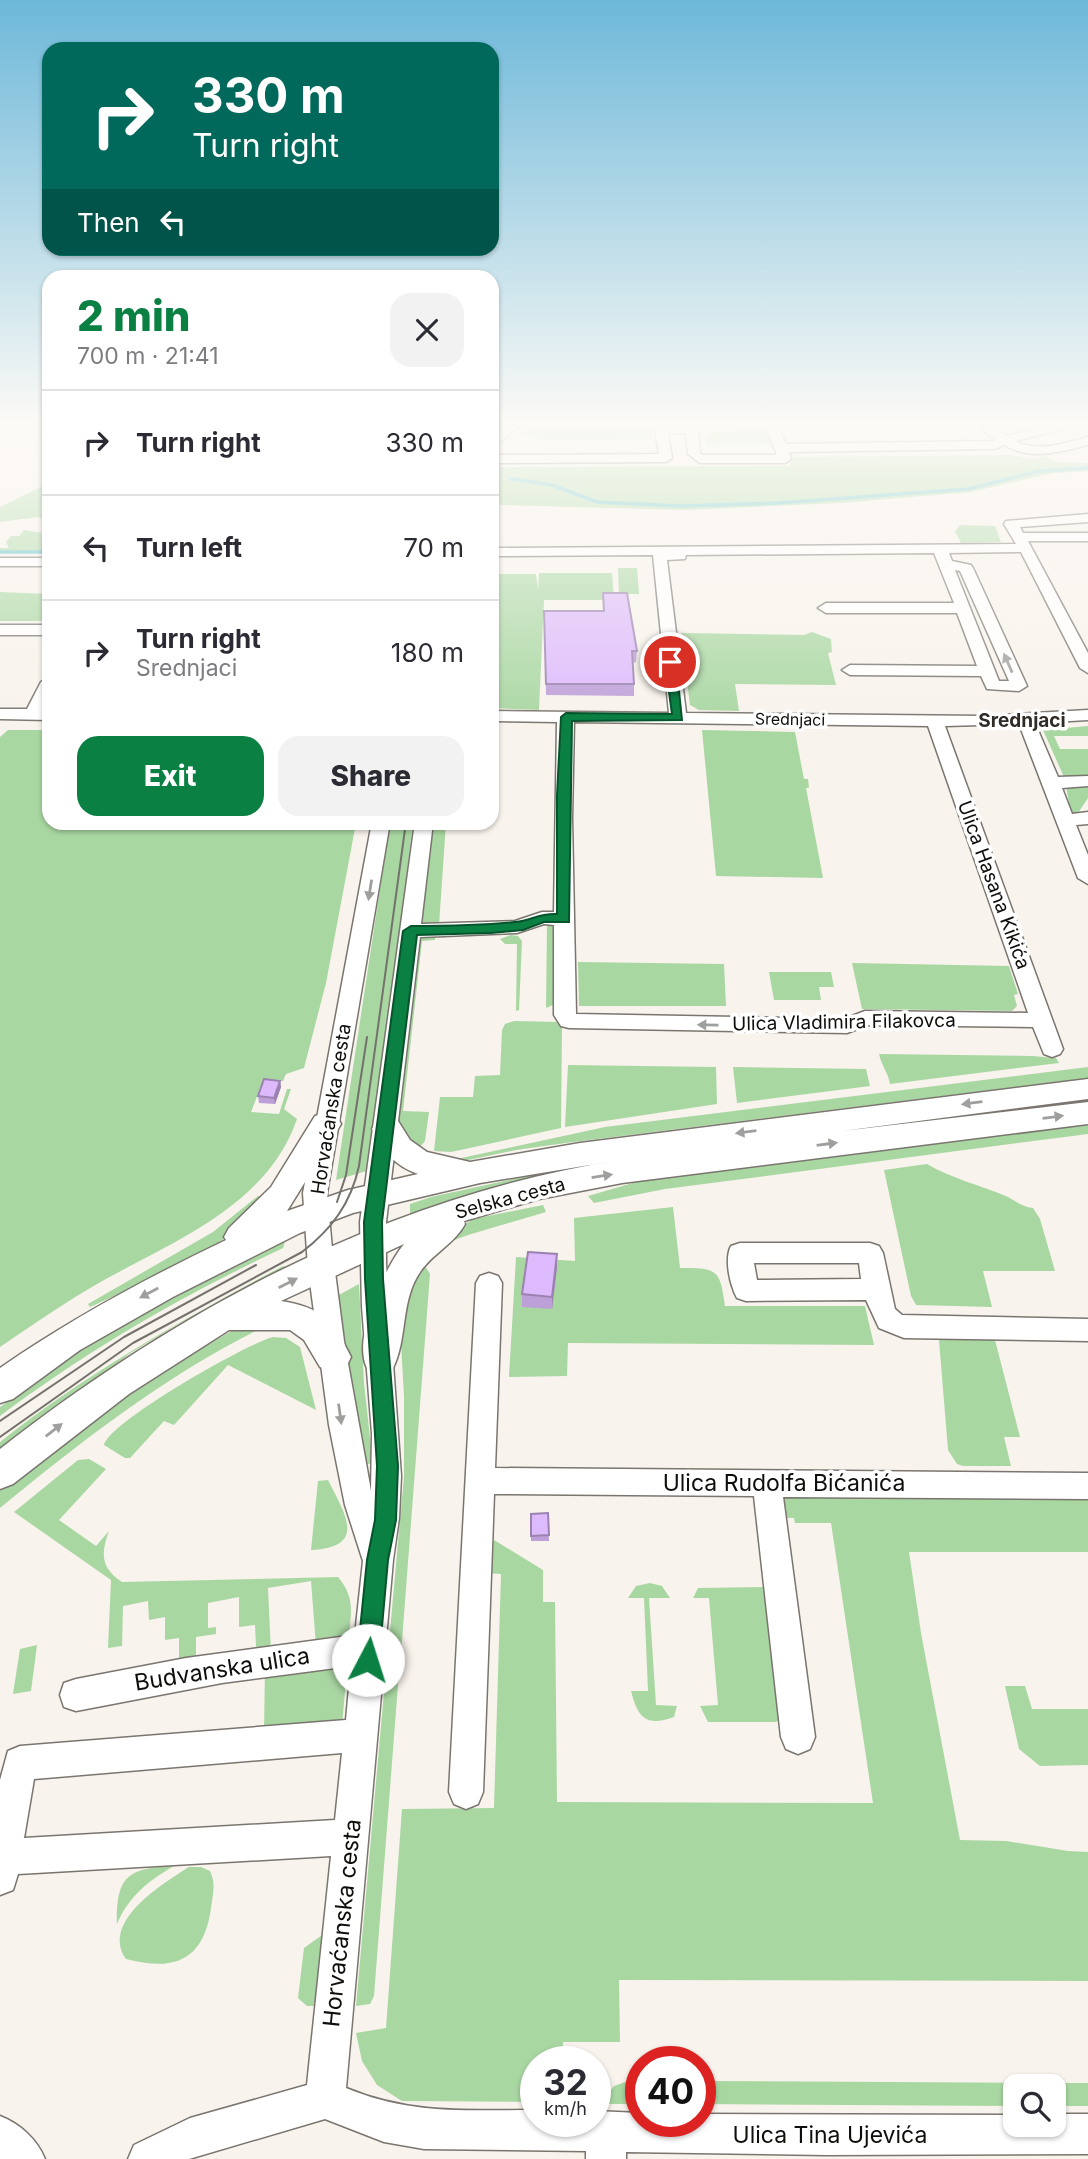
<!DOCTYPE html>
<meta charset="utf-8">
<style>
:root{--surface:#fff;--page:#f2f2f3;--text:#2b2b33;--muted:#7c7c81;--line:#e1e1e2;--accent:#0b8043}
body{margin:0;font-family:Inter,sans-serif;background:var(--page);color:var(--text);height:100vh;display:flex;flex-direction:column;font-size:26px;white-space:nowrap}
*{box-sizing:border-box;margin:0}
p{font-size:23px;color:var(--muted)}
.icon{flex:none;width:38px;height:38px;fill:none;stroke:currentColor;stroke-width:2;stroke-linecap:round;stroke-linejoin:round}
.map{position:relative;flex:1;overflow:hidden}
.drawer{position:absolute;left:42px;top:270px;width:457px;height:560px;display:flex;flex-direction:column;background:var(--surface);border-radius:21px;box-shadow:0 2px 5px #0004}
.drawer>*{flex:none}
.hud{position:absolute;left:42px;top:42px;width:457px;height:214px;border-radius:21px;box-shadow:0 2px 5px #0004;background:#00695c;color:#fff;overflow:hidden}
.buttons{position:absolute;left:1003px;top:2074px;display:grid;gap:14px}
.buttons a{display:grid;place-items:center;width:63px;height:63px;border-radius:14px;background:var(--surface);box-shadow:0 2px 5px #0004;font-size:35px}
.speed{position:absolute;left:520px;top:2046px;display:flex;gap:14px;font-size:35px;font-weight:700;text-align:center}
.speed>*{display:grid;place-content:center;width:91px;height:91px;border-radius:50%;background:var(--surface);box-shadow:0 2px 5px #0004;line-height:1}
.speed small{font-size:18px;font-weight:400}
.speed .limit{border:10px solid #d22;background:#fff;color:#111}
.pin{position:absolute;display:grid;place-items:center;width:60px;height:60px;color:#fff;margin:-30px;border:4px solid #fff;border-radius:50%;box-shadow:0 2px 7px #0007}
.me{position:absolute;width:77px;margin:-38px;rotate:5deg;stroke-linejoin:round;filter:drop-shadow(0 0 5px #0008)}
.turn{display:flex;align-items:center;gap:24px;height:147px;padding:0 35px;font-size:32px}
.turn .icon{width:91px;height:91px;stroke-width:2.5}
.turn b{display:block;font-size:49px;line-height:60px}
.then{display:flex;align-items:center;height:66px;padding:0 35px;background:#0003;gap:14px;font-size:26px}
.round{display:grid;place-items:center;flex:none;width:74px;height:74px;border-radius:21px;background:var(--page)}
.summary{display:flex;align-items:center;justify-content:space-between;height:119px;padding:0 35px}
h1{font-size:42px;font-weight:800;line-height:52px;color:var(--accent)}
.action{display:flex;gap:14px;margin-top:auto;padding:14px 35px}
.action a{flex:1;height:80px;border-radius:21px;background:var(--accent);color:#fff;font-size:28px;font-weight:800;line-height:80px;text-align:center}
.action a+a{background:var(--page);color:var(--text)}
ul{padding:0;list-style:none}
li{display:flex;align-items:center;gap:21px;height:105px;padding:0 35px;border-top:2px solid var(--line)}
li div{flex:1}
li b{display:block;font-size:26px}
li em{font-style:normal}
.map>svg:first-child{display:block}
.green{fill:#a9d7a2;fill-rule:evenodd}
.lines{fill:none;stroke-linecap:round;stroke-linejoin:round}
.stream{stroke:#56bfc3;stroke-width:3.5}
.minor-casing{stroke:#7a756f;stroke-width:3}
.major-casing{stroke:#7a756f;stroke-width:3}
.minor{fill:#fff;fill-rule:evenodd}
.major{fill:#fff;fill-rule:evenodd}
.tram{stroke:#75726d;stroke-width:2}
.wall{fill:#bea0d9}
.shaded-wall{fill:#9b82b0}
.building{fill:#ddbafc;stroke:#9b82b0;stroke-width:2}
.oneway{fill:#9f9f9d}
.route{fill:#0b8043;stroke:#07532c;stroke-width:2}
.labels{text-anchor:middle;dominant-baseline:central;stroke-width:7;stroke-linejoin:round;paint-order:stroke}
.far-street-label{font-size:16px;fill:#0f0e0b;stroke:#fff}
.far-quarter-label{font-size:19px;font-weight:bold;fill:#302b26;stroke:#fff}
.street-label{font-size:19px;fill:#0f0e0b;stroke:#fff}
.near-street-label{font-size:23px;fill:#0f0e0b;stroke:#fff}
</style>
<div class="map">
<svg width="1088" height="2159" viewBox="0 0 1088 2159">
<rect width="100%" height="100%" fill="#f8f3ec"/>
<!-- green -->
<g class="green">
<path d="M527 427H662L652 430V439L546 441 519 435Z"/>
<path d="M761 428 766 430 773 444 706 445 705 435 711 431Z"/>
<path d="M1010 455 1033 459 1045 456 1058 462 1088 463V471L1053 473 971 492 841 503 685 510 501 505 492 502V467L789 466 791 464 788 457Z"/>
<path d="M49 483V521L38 517 0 522V507Z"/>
<path d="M960 525 995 526 1001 542 961 543 955 531Z"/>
<path d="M24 530 49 534V551L0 552V548H9L6 542 11 536H19Z"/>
<path d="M618 568H637L639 594H619Z"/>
<path d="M539 573H612L614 600H544L539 710 492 708V574H536L538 590Z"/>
<path d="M0 592 49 594V621H0Z"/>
<path d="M812 632 831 639 832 652 828 653 836 685 735 684 739 711 699 710 690 705 681 633 804 635Z"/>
<path d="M1088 726V736H1054L1060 749H1088V776L1064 777 1043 730Z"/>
<path d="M8 730H49V822L356 823 326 983 304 1068 286 1074 283 1081H263L251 1112 279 1114 287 1089H291L284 1109 297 1119C268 1204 177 1240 104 1280 68 1300 34 1324 0 1347V737Z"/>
<path d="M702 730 795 732 804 779H808L809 788H806L823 878 716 876Z"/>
<path d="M1088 784V798L1076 816 1071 814 1066 786Z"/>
<path d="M390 823H413L370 1170 336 1180Z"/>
<path d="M432 823H446L439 925H422L420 921Z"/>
<path d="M547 924 552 925 555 931 553 1005 546 1008Z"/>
<path d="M435 935V940L422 941 403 1111 429 1112 425 1141 419 1148 395 1128 419 937Z"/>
<path d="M511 935 518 936 522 941 519 1010 516 1011 517 944H505L500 939Z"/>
<path d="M578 962 724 964 726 1006H579Z"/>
<path d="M852 963 1009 966 1018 994 1014 995 1017 1006 1012 1011 862 1009Z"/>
<path d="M769 972H831L834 987H819L821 1000H774Z"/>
<path d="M514 1021 560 1022 562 1025 561 1128 451 1152 434 1151 440 1097H473L475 1076 500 1075 502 1030 505 1024Z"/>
<path d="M879 1054 1032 1056 1056 1058 1059 1063 890 1084C888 1072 882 1067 879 1054Z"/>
<path d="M568 1065 716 1067 717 1104 565 1127Z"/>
<path d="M733 1067 866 1069 870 1086 737 1103Z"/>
<path d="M1088 1067V1078L573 1142 516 1150 454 1163 443 1162 605 1127Z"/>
<path d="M1088 1097V1102L410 1218V1204L431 1197 578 1165Z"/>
<path d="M1088 1122V1134L665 1189 594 1203 588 1196 650 1178Z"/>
<path d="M927 1164C952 1179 981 1185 1008 1197 1017 1202 1023 1207 1033 1208L1040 1219 1055 1271H983L992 1307 916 1305 911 1296 884 1170Z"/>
<path d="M258 1196H263C255 1205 248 1217 239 1226 205 1259 134 1286 90 1307L88 1304 213 1232Z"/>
<path d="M543 1205 546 1212 468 1235 425 1251 473 1219Z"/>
<path d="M673 1207 680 1268C717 1268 720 1269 725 1306H865L874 1345 568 1343 567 1376 509 1377 516 1257 575 1261 574 1218Z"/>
<path d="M285 1242 283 1248C180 1297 91 1348 0 1416V1407L110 1329 243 1257Z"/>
<path d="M283 1266 286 1267 175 1326 129 1354 0 1454V1442C88 1372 184 1319 283 1266Z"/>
<path d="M425 1266 430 1274 401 1654 388 1653 404 1476V1397L399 1306 402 1290Z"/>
<path d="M359 1284 364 1383 372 1456 371 1463 366 1465 363 1464 337 1296Z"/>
<path d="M278 1320C177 1367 86 1437 0 1508V1490L97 1415 158 1374 235 1329Z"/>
<path d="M273 1337 286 1338 300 1347 316 1410 228 1365 174 1425 164 1421 130 1458H125L104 1445C109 1422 246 1344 273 1337Z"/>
<path d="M939 1340H995L1020 1437H1004L1011 1466H963L957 1464 948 1450Z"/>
<path d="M89 1459 106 1469 59 1520 96 1546 109 1531C101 1553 100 1568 122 1582L338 1577C356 1598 351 1615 348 1641L316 1646 311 1581 268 1588 271 1653 179 1661V1638L165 1640V1617L149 1620 148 1601 123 1606 122 1646 108 1648 111 1580 14 1512 78 1460ZM239 1597V1627L255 1625 256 1647 196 1657V1637L216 1634V1627L208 1628V1603Z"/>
<path d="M328 1480C345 1514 368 1547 311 1550L318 1481Z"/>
<path d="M783 1495 1088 1496V1552H909L921 1633 960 1840 1006 1841 1068 1851 1088 1852V1981L619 1980 620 2042H563L562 2061 536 2062 535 2102 402 2101 377 2085 362 2061 356 2033 386 2028 402 1809 494 1808 501 1574 483 1573 494 1540 543 1570V1602H555L557 1802 873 1803 831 1523H795L794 1518H782Z"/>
<path d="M650 1583 662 1586 670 1598H649L656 1705 677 1706 674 1717C646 1727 638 1718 631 1691H648L644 1598H628L636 1586Z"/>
<path d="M764 1587 771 1595 784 1715 776 1722H708L700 1706 718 1705 709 1598H693L698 1588Z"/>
<path d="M37 1645 31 1691 13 1694 20 1649Z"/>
<path d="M348 1658 342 1725 264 1731 265 1667Z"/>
<path d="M387 1659H400L374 1996 370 2004 356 2006Z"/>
<path d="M1005 1686H1025L1032 1709H1088V1765L1040 1766 1019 1749Z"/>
<path d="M174 1866C148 1881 129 1896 117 1924 116 1876 128 1868 174 1866Z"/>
<path d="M189 1867H201L210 1871C216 1884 213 1893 211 1908 204 1960 175 1972 126 1959 100 1921 164 1883 189 1867Z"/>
<path d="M325 1933 318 2006H307L298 1998 304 1948Z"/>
<path d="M628 2081H640V2104H600L614 2086Z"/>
<path d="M700 2081 1088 2083V2106H1054V2086H1015V2106L700 2104Z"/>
</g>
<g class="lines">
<!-- stream -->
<g class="stream">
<path d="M511 479 552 485 597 502 680 506 778 503 968 489 1039 471 1088 468"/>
<path d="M0 552H49"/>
</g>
<defs>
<g id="minor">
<path d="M504 427H518L492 448V438Z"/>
<path d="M660 427H714L698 431 700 453 703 455H777L766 427H778L786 444 992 441 995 440 980 427H994L1006 436 1046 427H1072L1015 441C1039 453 1064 443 1088 437V445C1059 452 1031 461 1004 445L994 449 789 452 791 459 785 463H700L688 454 686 433 668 434 672 458 666 462 492 463V455L659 454 655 431Z"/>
<path d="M1088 514V522L1020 527 1023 533H1088V541H1028L1088 653V673L1080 668 1021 552 949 553 952 561 971 565 973 568 1027 686 1019 691 987 689 981 676 850 675 842 670 850 665 977 666 957 613H826L818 608 826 603H954L934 553 686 555 685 559 667 560 686 713 982 716 1088 710V720L1035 723 1058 777 1088 776V786L1062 788 1072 814 1088 812V824L1076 825 1088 855V884L1078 878 1019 724 945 726 1063 1049 1060 1054 1052 1057 1044 1054 1033 1027 868 1025 847 1033 569 1028 561 1026 554 1015V925L544 924 517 933 420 937 386 1222V1264L401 1476 399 1518 393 1560 346 2088C411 2115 467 2110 536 2110V2121H595V2111L640 2113V2121H700V2114L1015 2115V2124H1054V2114H1088V2154L826 2155 626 2152V2159H586V2151L424 2149 384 2142 325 2119 189 2159H128L134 2145 190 2118 307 2085 331 1856 18 1874 13 1890 0 1895V1780L8 1751 20 1746 346 1720 351 1666 222 1683 76 1711 64 1707 60 1695 64 1683 76 1679 186 1658 355 1635 363 1561 345 1505 329 1425 308 1267 303 1193 372 822H390L327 1193 332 1249 344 1341 371 1491 372 1434 362 1307 360 1222 415 822H433L421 924 515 921 542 912H554L557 722 492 721V711L669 713 653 555 492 556V548L1016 544 1004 524 1006 521ZM955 570 960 571 1009 681H999ZM574 722 928 726 1028 1013 865 1011 844 1019 576 1014 572 819ZM342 1753 335 1820 24 1838 34 1779Z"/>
<rect x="0" y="558" width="49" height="8"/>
<rect x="0" y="625" width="49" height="10"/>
<path d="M49 677V699L43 710H49V720L0 719V709H27L41 682Z"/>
<path d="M740 1243H870L879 1246 883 1253 895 1309 902 1315 1088 1319V1341L904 1338 879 1328 866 1300 746 1301 737 1298C730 1285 724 1259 731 1246ZM754 1263H859L861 1279 757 1280Z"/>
<path d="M489 1273 498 1276 502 1283 495 1468 1088 1473V1499L783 1497 815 1737 810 1749 798 1754 786 1749 781 1737 754 1496 494 1494 483 1792 478 1804 466 1809 454 1804 449 1792 476 1283 480 1276Z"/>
<path d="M0 2116C20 2124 37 2139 45 2159H0Z"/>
</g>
<path id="major" d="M1088 1079V1099L842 1131 1088 1102V1124L622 1183 539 1199 464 1221 465 1224C454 1245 429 1255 417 1277 401 1305 407 1340 393 1368L380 1373 367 1368C352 1339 384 1269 404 1244L281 1301C322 1307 334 1322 351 1357L346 1367 333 1372 320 1367 304 1340 290 1330H229L129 1394 13 1484 0 1489V1449C182 1307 390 1196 620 1160L480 1183 353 1213 300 1233 173 1297 80 1350 13 1399 0 1403V1368C72 1318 147 1278 226 1240L224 1237 229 1228 271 1187 315 1116 326 1113 337 1116 341 1124 287 1211 348 1190 418 1174C394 1165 382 1151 372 1129L376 1121 387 1118 398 1121 410 1140 427 1152 470 1162 580 1143Z"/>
</defs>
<!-- minor casing -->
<use href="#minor" class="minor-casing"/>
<!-- major casing -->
<use href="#major" class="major-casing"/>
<!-- minor -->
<use href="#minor" class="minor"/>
<!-- major -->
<use href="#major" class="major"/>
<!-- tram -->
<g class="tram">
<path d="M337 1202 346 1175 367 1037"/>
<path d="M0 1421 124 1337 256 1265"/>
<path d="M0 1437 133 1343 302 1252C332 1229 351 1203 359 1166L406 822"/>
</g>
</g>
<!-- wall -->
<g class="wall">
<path d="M603 593 637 651 636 662 632 663 634 684V696L546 695 544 611H603Z"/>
<path d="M280 1081 281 1087 275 1104 259 1103 258 1096Z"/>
<path d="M557 1267 552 1309 522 1307V1294Z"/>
<path d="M548 1513 549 1541H531V1514Z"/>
</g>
<!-- shaded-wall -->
<g class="shaded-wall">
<path d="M280 1081 281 1087 275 1104 274 1098Z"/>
<path d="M557 1254V1267L552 1309V1297Z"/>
</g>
<!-- building -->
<g class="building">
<path d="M603 593H627L637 651H632L634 684H546L544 611H604Z"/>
<path d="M264 1079 280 1081 274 1098 258 1096Z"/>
<path d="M528 1252 557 1254 552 1297 522 1294Z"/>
<path d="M548 1513 549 1535 531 1536V1514Z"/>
</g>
<!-- one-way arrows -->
<defs><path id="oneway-solid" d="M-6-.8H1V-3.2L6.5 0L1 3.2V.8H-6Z" transform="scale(1.75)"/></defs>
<g class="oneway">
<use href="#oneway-solid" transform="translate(1008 663) rotate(-114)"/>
<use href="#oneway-solid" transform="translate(370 890) rotate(99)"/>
<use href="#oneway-solid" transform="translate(708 1025) rotate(-179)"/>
<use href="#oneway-solid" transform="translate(972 1103) rotate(173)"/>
<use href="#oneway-solid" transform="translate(1053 1117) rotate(-7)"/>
<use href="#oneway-solid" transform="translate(746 1132) rotate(173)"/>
<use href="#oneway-solid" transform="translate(827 1144) rotate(-8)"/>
<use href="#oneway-solid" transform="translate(602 1176) rotate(-9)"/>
<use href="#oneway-solid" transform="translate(288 1283) rotate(-27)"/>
<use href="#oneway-solid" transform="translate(149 1293) rotate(152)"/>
<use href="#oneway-solid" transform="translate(340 1414) rotate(82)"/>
<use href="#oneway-solid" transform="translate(54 1430) rotate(-38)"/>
</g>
<!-- sky -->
<linearGradient id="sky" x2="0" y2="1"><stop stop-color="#6db8d9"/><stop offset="0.58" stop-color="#fcfaf6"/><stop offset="1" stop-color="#fcfaf6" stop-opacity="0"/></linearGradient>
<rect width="1088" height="730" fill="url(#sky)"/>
<!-- route -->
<path class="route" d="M670 659 676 662 682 720 572 721 569 922H544L523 930 491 933 417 935 382 1222 383 1279 398 1466 396 1520 388 1560 379 1660 376 1668 368 1671 360 1668 357 1660 367 1560 375 1520 377 1466 365 1279 364 1222 403 931 411 926C445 926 480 926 515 922 532 921 537 913 557 914V795L561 717 566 713 672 714 665 662Z"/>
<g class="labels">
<!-- far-street labels -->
<g class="far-street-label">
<text transform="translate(790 719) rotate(1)">Srednjaci</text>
</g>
<!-- far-quarter labels -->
<g class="far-quarter-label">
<text x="1022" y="720">Srednjaci</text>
</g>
<!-- street labels -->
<g class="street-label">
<text transform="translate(994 885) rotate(70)">Ulica Hasana Kikića</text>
<text transform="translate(844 1022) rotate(-1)">Ulica Vladimira Filakovca</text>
<text transform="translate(331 1109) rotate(-81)">Horvaćanska cesta</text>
<text transform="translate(510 1198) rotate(-15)">Selska cesta</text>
</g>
<!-- near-street labels -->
<g class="near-street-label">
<text x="784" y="1483">Ulica Rudolfa Bićanića</text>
<text transform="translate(222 1669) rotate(-9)">Budvanska ulica</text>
<text transform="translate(342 1923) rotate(-84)">Horvaćanska cesta</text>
<text x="830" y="2135">Ulica Tina Ujevića</text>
</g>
</g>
</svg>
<div class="buttons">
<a><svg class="icon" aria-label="search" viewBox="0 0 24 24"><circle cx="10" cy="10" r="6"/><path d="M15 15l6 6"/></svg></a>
</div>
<div class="speed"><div>32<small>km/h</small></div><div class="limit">40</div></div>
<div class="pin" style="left:670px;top:662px;background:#d93025"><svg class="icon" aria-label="arrive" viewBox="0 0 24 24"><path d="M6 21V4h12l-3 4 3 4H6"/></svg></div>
<svg class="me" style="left:368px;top:1660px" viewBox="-20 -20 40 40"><circle r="19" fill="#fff"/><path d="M0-13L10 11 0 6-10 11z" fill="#0b8043"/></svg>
<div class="hud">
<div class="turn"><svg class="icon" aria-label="right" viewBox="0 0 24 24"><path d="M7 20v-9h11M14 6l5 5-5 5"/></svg><div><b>330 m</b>Turn right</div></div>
<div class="then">Then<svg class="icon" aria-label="left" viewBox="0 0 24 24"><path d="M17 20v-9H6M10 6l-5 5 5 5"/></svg></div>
</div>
<section class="drawer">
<div class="summary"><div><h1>2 min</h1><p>700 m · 21:41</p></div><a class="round"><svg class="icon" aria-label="close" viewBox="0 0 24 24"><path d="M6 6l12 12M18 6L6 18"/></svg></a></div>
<ul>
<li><svg class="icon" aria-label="right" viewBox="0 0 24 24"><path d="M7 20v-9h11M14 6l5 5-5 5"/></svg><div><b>Turn right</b></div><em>330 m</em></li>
<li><svg class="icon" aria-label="left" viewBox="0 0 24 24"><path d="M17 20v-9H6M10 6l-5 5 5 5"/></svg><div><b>Turn left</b></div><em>70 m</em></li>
<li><svg class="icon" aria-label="right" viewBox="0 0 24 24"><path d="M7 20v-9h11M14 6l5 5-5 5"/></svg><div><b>Turn right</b><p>Srednjaci</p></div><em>180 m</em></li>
</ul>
<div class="action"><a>Exit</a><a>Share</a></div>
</section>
</div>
